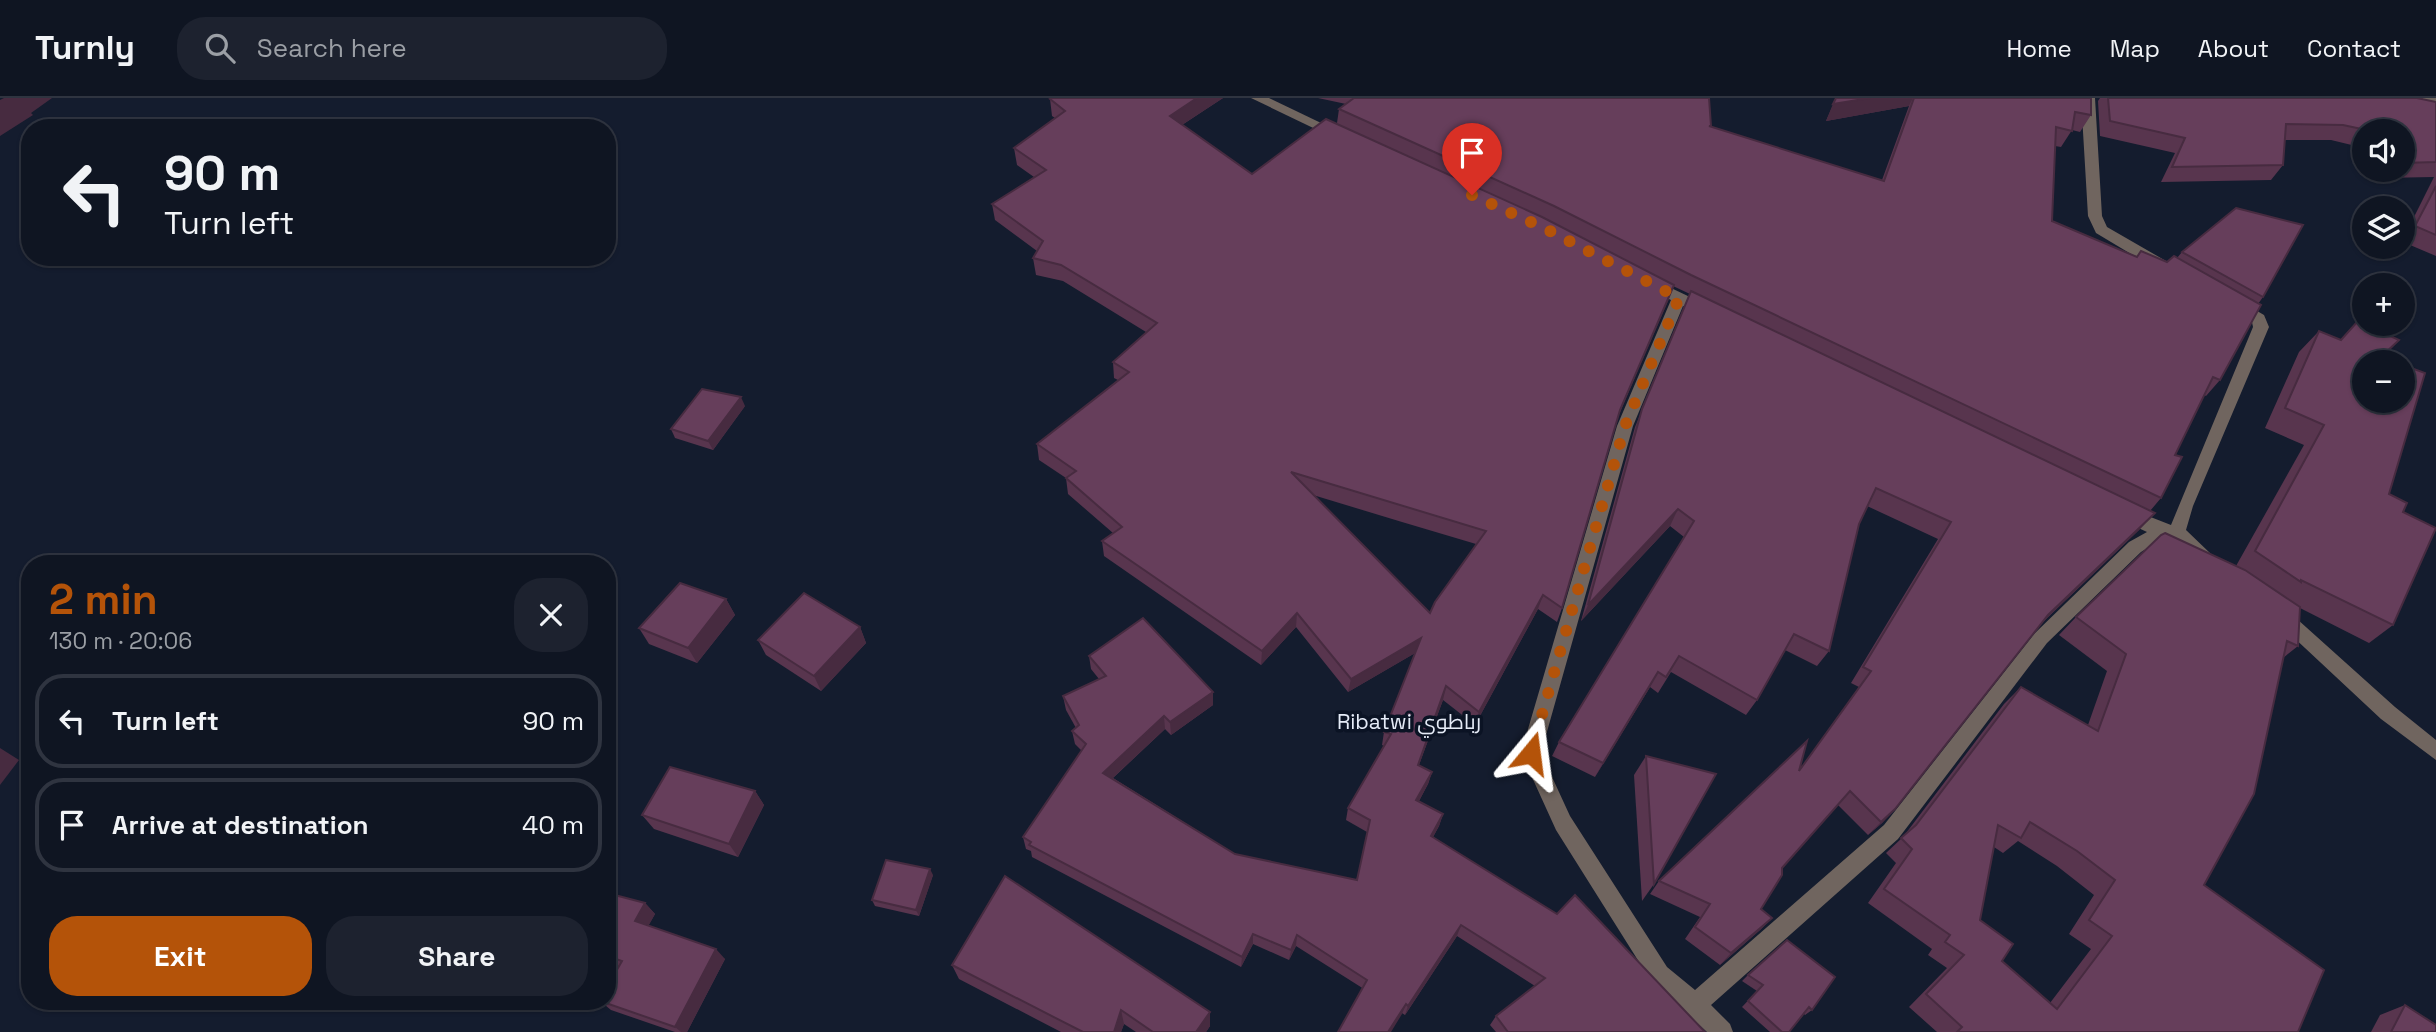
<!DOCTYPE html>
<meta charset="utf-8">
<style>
:root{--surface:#0f1522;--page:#1d222f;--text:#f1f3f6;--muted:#9b9fa5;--line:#2f3440;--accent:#b45309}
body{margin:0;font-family:"Space Grotesk",Cairo,sans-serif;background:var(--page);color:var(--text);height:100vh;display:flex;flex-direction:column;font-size:26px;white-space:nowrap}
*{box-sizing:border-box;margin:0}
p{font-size:23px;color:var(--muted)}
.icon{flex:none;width:38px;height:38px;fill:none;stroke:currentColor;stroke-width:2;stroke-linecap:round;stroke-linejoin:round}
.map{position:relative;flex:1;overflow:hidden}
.panel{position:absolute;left:21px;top:457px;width:595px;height:455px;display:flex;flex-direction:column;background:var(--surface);border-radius:28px;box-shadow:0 2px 5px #0004,0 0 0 2px var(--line)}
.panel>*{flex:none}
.top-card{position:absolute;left:21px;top:21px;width:595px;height:147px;border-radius:28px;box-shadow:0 2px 5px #0004,0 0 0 2px var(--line);background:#0f1522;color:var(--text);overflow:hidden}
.controls{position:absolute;left:2352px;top:21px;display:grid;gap:14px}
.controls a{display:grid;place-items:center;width:63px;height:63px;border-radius:50%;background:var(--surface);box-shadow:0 2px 5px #0004,0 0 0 2px var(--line);font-size:35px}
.pin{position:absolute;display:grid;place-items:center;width:60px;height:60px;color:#fff;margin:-72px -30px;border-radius:50% 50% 50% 0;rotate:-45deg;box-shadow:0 0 7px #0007}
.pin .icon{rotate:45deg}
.me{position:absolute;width:77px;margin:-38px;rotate:16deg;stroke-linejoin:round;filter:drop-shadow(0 0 5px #0008)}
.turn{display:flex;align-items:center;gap:24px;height:147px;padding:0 28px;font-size:32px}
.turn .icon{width:91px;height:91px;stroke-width:2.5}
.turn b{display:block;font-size:49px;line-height:60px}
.round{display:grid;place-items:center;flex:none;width:74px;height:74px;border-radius:28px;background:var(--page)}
.headline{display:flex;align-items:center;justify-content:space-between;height:119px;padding:0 28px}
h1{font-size:42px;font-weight:700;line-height:52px;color:var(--accent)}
.primary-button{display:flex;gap:14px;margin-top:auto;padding:14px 28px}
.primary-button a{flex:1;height:80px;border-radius:28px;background:var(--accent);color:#fff;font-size:28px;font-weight:700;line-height:80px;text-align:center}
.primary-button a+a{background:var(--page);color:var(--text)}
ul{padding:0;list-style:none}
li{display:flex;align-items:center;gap:21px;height:94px;margin:0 14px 10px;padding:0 14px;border:4px solid var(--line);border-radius:28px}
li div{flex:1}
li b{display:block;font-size:26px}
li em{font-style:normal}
header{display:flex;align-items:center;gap:42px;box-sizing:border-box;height:98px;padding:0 35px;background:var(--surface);border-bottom:2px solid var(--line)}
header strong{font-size:33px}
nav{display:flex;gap:38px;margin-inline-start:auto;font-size:24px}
.search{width:490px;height:63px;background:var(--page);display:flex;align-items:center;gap:18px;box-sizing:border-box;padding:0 24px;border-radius:28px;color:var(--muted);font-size:26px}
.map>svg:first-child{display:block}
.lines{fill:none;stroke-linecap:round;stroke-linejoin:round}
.minor{fill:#70655f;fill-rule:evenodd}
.wall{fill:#58354e;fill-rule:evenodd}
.shaded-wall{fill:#472b40}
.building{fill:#663e5b;stroke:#472b40;stroke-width:2;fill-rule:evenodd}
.route{stroke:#b45309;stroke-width:12;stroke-dasharray:0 21.6}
.labels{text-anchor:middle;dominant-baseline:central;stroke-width:7;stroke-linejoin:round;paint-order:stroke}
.neighbourhood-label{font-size:21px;fill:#e5ebf7;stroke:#0b1324}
</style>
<header>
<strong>Turnly</strong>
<div class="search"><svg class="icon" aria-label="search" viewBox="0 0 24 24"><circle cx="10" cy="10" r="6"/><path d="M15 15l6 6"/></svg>Search here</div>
<nav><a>Home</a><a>Map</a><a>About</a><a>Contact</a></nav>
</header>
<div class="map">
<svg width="2436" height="934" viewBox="0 0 2436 934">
<rect width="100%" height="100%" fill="#141c2e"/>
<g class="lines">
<!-- minor -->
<g class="minor">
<path d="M1251 0H1269L1344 36 1337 40 1332 39Z"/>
<path d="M2081 0H2095L2102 118 2107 129 2166 163 2168 167 2166 171H2156L2096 135 2088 118Z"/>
<path d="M2422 0H2436V5L2424 3Z"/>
<path d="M1650 180 1711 209 1714 213 1706 218 1683 208 1633 328 1541 655 1570 718 1667 869 1695 892 1884 727 2035 535 2129 444 2147 434 2119 421 2116 416 2119 411 2125 409 2171 427 2253 229 2252 224 2227 207 2230 203H2240L2264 217 2269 229 2193 408 2186 432 2211 456 2214 461 2211 466H2199L2173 441 2164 440 2141 454 2047 545 1898 741 1711 907 1730 926 1733 934H1707L1651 883 1556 732 1521 655 1617 328 1671 202 1645 189 1643 185 1645 181Z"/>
<path d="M2281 509 2287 512 2395 609 2436 642V662L2381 621 2275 522 2272 517 2275 512Z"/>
</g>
</g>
<!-- wall -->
<g class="wall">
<path d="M1052 0H1223L1182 27 1252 76 1337 25 1339 11 1346 6 1318 0H1709L1711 29 1882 82 1909 8 1826 23 1836 0H2091V17L2080 34 2072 32 2061 49 2055 48 2052 123 2137 159 2167 164 2177 160 2182 154 2263 199 2258 206 2220 282 2206 298 2204 297 2175 357 2161 400 2150 413 2155 415 2139 432 2043 524 1895 711 1882 725 1868 737 1838 707 1782 770 1761 811 1772 820 1760 832 1720 867 1685 841 1700 819 1650 796 1659 783 1800 671 1859 589 1851 585 1938 441 1867 408 1859 426 1829 553 1817 568 1785 552 1757 602 1746 617 1671 574 1658 595 1650 589 1595 679 1552 658 1559 644 1684 439 1670 428 1581 523 1635 329 1690 196 1673 188 1618 319 1562 510 1557 524 1538 511 1475 627 1443 602 1419 667 1432 674 1428 686 1419 703 1443 716 1439 728 1433 739 1705 934H1496L1490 927 1496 918 1535 888 1457 838 1405 917 1296 848 1289 862 1253 846 1241 869 1032 759 1031 753 1026 751 1023 739 1082 653 1075 646 1072 633 1076 630 1066 612 1063 598 1099 581 1091 571 1089 558 1213 607 1171 637 1165 631 1113 680 1235 756 1357 782 1367 734 1346 722 1348 710 1384 648 1382 647 1384 634 1415 555 1348 594 1296 529 1261 567 1104 458 1102 443 1113 435 1068 396 1066 380 1039 362 1037 346 1118 282 1114 280 1113 264 1146 234 1063 183 1036 177 1033 160 1037 153 995 122 992 106 1034 79 1017 67 1014 50 1055 20 1052 18 1050 1ZM1313 397 1402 424 1476 446 1430 515Z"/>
<path d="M2100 0H2417L2436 4V158L2403 144V141L2434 79 2381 80 2380 72H2403V33H2364V50L2331 42H2285L2283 67 2271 82 2161 84 2175 55 2100 38 2098 3Z"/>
<path d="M2358 223 2399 242 2383 259 2389 396 2403 414 2393 527 2369 545 2300 510 2298 548 2283 560 2204 787 2298 934H1937L1909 909 1947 870 1928 857 1932 851 1868 805 1896 765 1886 755 1903 739 2004 606 2021 589 2088 627 2107 573 2059 537 2076 519 2236 468 2304 347 2265 330 2299 254 2319 233 2340 242ZM2018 743 2057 768 2094 797 2069 836 2091 851 2050 905 2002 863 1980 822 1994 749 2003 755Z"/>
<path d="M745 308 713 352 675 340 671 331Z"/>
<path d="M726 501 735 517 697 565 649 546 639 530Z"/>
<path d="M860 529 866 545 821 593 766 557 758 542Z"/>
<path d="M1646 658 1654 786 1642 803 1634 677Z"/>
<path d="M755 693 764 707 738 759 654 731 642 717Z"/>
<path d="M933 777 919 818 875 808 872 802Z"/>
<path d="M607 795 645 805 655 816 648 828 725 861 687 934H675L611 912 600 903 619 868 607 864Z"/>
<path d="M952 867 1210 928 1206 934H1136L1124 926 1121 934H1061L959 881Z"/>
<path d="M1748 877 1812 912 1805 917 1804 916 1789 934H1770L1742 909 1757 893 1742 883Z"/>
<path d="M2405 907 2436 934H2371L2380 917Z"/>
</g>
<!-- shaded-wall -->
<g class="shaded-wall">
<path d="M4 0H52L31 15 33 17 0 38V2Z"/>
<path d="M1197 0H1223L1171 34 1170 18Z"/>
<path d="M1870 0H1913L1909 8 1826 23 1833 6Z"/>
<path d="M1674 187 1668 203 1614 327 1620 312Z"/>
<path d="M741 299 745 308 713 352 708 343Z"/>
<path d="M1678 411 1670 428 1581 523 1588 507Z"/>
<path d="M2155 415 2139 432 2033 533 2048 517Z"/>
<path d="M1543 497 1538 511 1475 627 1479 614Z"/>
<path d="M726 501 735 517 697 565 688 550Z"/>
<path d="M1297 515 1296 529 1261 567 1262 553Z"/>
<path d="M860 529 866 545 821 593 814 578Z"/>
<path d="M1421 540 1417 554 1348 594 1351 581Z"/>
<path d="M1658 574 1650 589 1595 679 1603 665Z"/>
<path d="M1446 588 1443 602 1414 679 1418 667Z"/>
<path d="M1213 594V607L1171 637 1170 624Z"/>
<path d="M1164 618 1165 631 1105 687 1103 675Z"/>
<path d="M0 650 19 662 0 687Z"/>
<path d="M1432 674 1428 686 1413 714 1416 702Z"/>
<path d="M755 693 764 707 738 759 729 746Z"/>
<path d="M1895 711 1882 725 1868 737 1881 724Z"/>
<path d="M1443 716 1439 728 1427 750 1431 738Z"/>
<path d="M930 771 933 777 919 818 916 812Z"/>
<path d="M645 805 655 816 645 834 635 823Z"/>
<path d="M1772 820 1760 832 1720 867 1731 855Z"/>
<path d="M1461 827 1457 838 1405 917 1408 908Z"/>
<path d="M1253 836V846L1241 869 1242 859Z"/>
<path d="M1297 837 1296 848 1289 862 1291 852Z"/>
<path d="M716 851 725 861 687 934H681L675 929Z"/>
<path d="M1406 906 1402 916 1391 934H1388Z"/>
<path d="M1121 912 1124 926 1121 934H1114Z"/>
<path d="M1210 914V928L1206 934H1196Z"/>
</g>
<!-- building -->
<g class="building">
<path d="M1052 0H1197L1170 18 1252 76 1326 21 1542 119 1674 187 1620 312 1562 510 1543 497 1479 614 1446 588 1418 667 1432 674 1416 702 1443 716 1431 738 1557 816 1575 797 1705 934H1508L1496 918 1545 880 1461 827 1408 908 1406 906 1388 934H1338L1367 882 1297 837 1291 852 1253 836 1242 859 1029 747 1031 744 1023 739 1086 646 1072 633 1079 627 1063 598 1106 578 1089 558 1143 520 1213 594 1170 624 1164 618 1103 675 1235 756 1357 782 1370 722 1348 710 1391 636 1384 634 1421 540 1351 581 1297 515 1262 553 1102 443 1122 429 1066 380 1076 373 1037 346 1129 274 1113 264 1157 225 1061 167 1033 160 1043 143 992 106 1046 72 1014 50 1065 13 1050 1ZM1291 374 1486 433 1435 504 1430 515Z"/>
<path d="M1354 0H1709L1711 28H1709L1884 83 1914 0H2091V17L2075 14 2072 33 2056 29 2052 123 2137 159 2141 153 2167 164 2174 158 2261 207 2220 282 2213 279 2175 357 2182 359 2161 400 1691 177 1554 108 1339 11Z"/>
<path d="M1836 0H1870L1833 6Z"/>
<path d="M2108 0H2417L2436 4V64L2403 65V33H2371L2343 27 2286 26 2283 67 2172 69 2185 40 2110 23Z"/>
<path d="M2436 88V137L2415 128Z"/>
<path d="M2236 110 2303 127 2263 199 2182 154Z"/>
<path d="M1691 193 2155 415 2048 517 1895 711 1881 724 1850 693 1782 770V777L1761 811 1772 820 1731 855 1695 829 1710 806 1659 783 1807 643 1799 673 1871 573 1863 569 1951 424 1876 390 1859 426 1829 553 1794 536 1757 602 1679 558 1666 579 1658 574 1603 665 1559 644 1694 423 1678 411 1588 507 1642 311Z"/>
<path d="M2358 223 2399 242 2382 258 2397 264H2364V303H2403V267L2425 275 2389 396 2407 405 2403 414 2436 430 2393 527 2301 482V484L2255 453 2324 327 2285 310 2319 233 2341 242Z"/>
<path d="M702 291 741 299 708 343 671 331Z"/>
<path d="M2165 435 2245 472 2300 509 2298 548 2287 543 2254 696 2204 787 2324 872 2298 934H1957L1962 929 1926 896 1964 857 1945 844 1950 837 1884 791 1912 751 1901 740 1916 727 2021 589 2098 633 2126 556 2076 519 2161 437ZM2030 724 2077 753 2115 782 2089 822 2112 838 2057 911 2002 863 2013 846 1980 822 1998 727 2021 740Z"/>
<path d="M680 485 726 501 688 550 639 530Z"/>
<path d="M804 495 860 529 814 578 758 542Z"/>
<path d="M1646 658 1716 676 1654 786Z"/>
<path d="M670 669 755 693 729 746 642 717Z"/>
<path d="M886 762 930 771 916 812 872 802Z"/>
<path d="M1005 778 1210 914 1196 934H1153L1121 912 1114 934H1083L952 867Z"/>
<path d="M607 795 645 805 635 823 716 851 675 929 600 903H607V889L622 863 607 858Z"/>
<path d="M1787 842 1835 879 1812 912 1809 909 1789 934H1782L1748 903 1763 887 1748 877Z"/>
<path d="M2405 907 2436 927V934H2391Z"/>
</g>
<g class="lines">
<!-- route -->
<path class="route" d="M1472 97 1544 130 1679 200 1625 328 1531 655"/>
</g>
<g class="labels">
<!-- neighbourhood labels -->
<g class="neighbourhood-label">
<text x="1409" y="623">Ribatwi رباطوي</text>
</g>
</g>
</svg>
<div class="controls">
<a><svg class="icon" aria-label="sound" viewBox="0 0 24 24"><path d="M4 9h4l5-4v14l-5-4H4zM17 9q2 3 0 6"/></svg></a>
<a><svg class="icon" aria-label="layers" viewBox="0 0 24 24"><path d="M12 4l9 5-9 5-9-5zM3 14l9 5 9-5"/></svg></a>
<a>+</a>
<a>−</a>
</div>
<div class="pin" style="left:1472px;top:97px;background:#d93025"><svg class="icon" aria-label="arrive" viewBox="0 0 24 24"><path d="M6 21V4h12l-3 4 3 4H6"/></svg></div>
<svg class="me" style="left:1531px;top:655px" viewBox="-20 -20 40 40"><path d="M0-17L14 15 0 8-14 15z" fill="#b45309" stroke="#fff" stroke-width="4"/></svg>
<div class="top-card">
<div class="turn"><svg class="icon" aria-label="left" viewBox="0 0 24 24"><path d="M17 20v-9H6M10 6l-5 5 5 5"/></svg><div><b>90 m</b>Turn left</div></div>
</div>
<section class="panel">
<div class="headline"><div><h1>2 min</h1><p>130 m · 20:06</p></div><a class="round"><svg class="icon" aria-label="close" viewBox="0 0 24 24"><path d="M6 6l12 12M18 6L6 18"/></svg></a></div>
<ul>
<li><svg class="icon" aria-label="left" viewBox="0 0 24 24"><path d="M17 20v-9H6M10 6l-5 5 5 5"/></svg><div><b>Turn left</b></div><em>90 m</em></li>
<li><svg class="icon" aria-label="arrive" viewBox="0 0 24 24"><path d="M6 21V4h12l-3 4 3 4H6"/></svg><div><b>Arrive at destination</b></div><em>40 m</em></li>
</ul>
<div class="primary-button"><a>Exit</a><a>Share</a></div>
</section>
</div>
